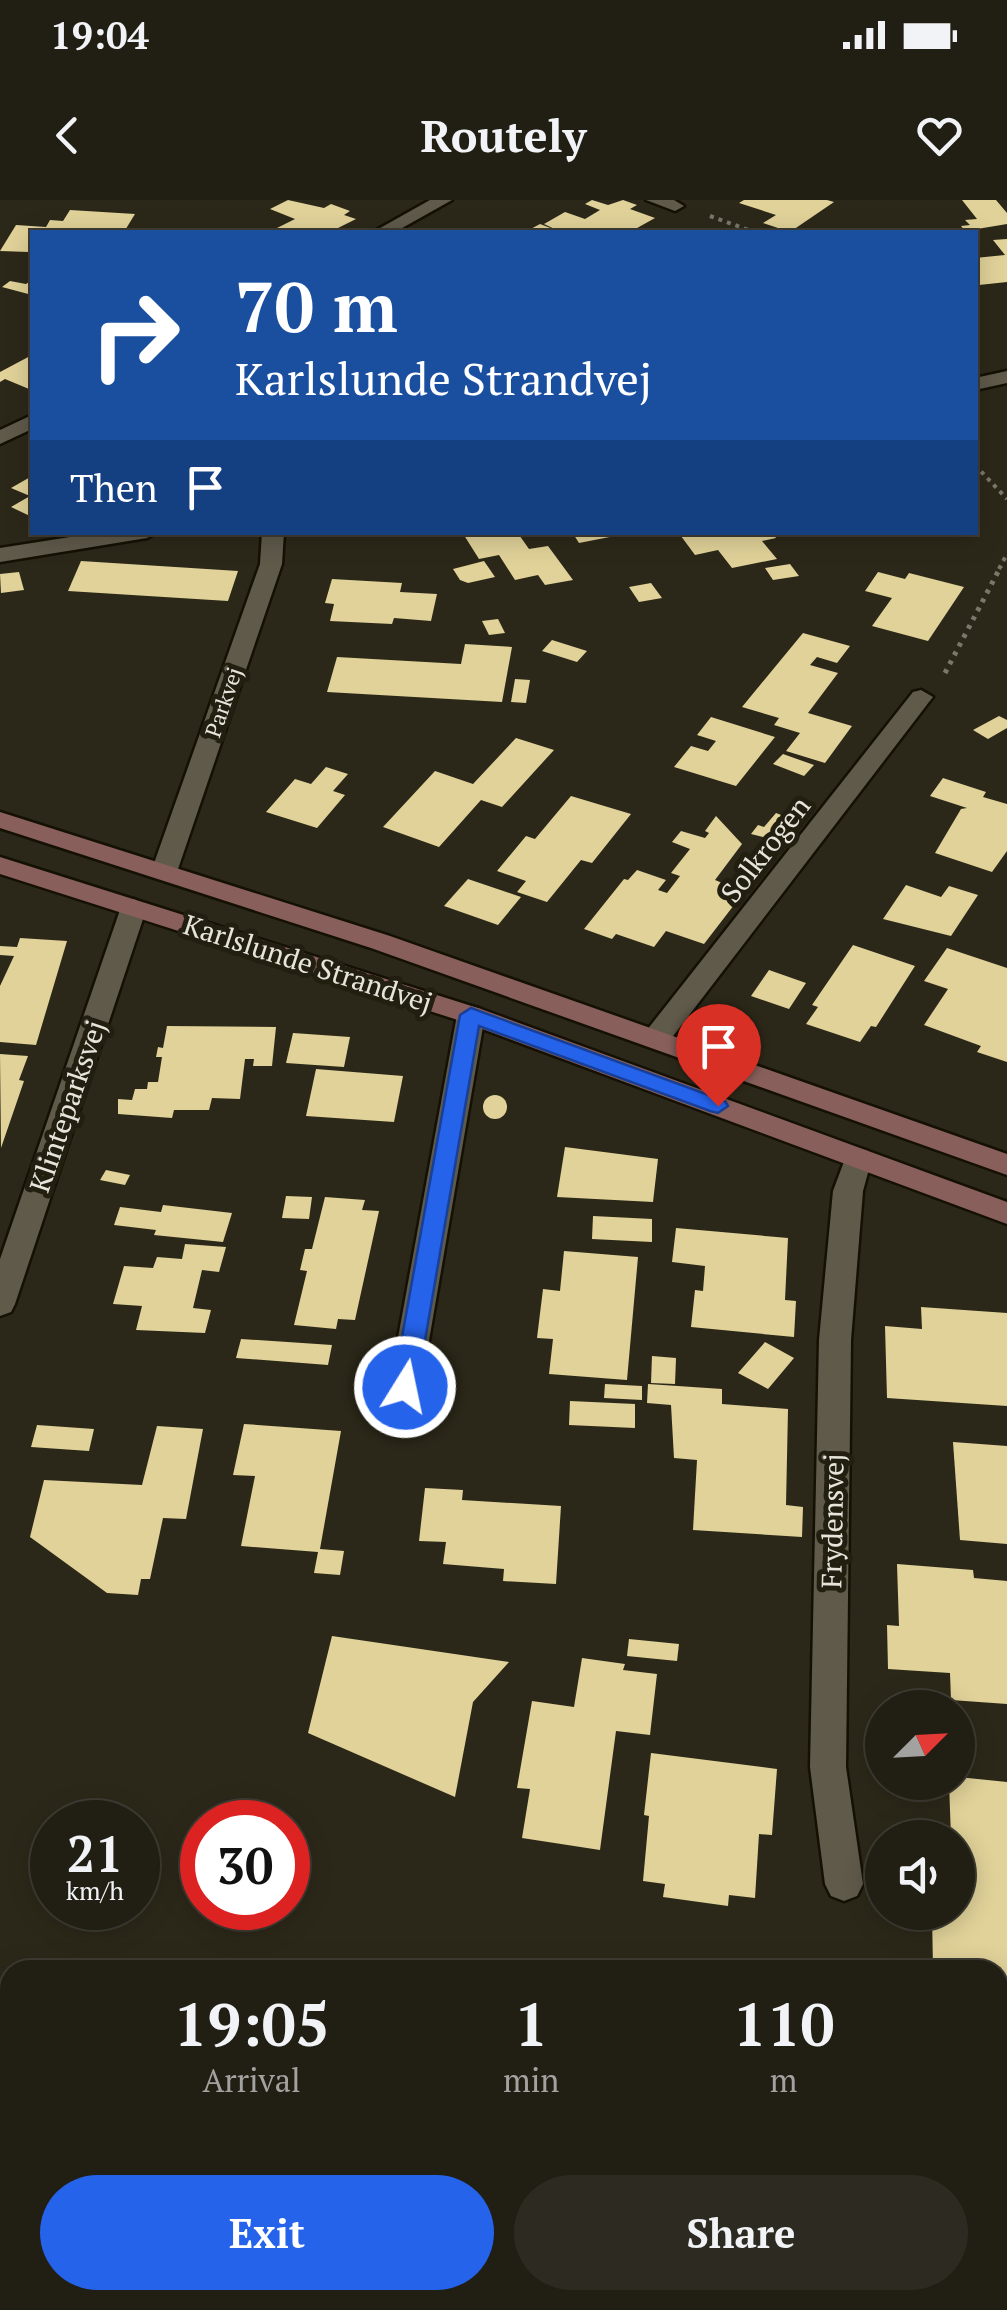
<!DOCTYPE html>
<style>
:root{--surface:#211e13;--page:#2d2b21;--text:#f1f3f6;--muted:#a2a2a0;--line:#3e3c33;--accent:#2563eb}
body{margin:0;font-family:"PT Serif",serif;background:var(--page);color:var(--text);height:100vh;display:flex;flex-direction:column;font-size:38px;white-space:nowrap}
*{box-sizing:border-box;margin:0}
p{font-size:32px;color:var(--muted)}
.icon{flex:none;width:55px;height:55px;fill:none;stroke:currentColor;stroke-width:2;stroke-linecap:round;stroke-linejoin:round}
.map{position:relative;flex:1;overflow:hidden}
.side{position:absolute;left:0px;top:1760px;width:1008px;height:350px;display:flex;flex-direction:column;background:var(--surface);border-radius:30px 30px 0 0;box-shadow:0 5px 25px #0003,0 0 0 2px var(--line)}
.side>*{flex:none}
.top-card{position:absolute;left:30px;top:30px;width:948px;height:305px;border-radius:0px;box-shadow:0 5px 25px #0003,0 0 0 2px var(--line);background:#1a4fa0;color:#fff;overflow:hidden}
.needle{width:65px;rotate:66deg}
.tools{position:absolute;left:865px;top:1490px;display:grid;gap:20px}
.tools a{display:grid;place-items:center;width:110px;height:110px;border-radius:50%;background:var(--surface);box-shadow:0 5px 25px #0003,0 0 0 2px var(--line);font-size:50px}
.speed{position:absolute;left:30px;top:1600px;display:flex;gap:20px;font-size:50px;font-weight:700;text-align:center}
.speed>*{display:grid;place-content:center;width:130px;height:130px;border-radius:50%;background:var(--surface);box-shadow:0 5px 25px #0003,0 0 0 2px var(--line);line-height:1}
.speed small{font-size:25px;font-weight:400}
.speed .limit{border:15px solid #d22;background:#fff;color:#111}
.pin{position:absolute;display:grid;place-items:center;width:85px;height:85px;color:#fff;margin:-102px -42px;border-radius:50% 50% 50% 0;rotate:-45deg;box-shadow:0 0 10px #0007}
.pin .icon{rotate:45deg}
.me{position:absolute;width:110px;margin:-55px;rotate:10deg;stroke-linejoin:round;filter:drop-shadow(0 0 8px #0008)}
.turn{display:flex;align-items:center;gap:35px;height:210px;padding:0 40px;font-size:45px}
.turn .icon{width:130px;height:130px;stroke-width:2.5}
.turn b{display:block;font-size:70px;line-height:85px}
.then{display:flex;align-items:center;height:95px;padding:0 40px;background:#0003;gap:20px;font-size:38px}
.eta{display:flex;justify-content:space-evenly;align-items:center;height:170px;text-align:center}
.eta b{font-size:60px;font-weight:800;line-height:70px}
.primary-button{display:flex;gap:20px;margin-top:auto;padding:20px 40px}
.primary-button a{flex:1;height:115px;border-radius:60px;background:var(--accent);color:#fff;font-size:40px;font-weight:800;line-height:115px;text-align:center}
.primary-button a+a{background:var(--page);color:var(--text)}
.status{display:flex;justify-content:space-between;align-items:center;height:70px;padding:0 50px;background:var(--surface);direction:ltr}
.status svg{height:28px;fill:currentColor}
header{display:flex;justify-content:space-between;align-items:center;height:130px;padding:0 40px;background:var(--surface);font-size:45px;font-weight:800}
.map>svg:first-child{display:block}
.building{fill:#e1d299}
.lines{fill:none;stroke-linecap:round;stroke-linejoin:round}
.street-casing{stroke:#141104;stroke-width:5}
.secondary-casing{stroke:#141104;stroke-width:5}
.path-far1{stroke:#7b786b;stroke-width:4;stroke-dasharray:4 5;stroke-linecap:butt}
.path{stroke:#7b786b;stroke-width:5;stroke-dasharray:4 6;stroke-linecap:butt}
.street{fill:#5f5a4a;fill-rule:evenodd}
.secondary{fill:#885f5b;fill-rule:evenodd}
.route{fill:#2563eb;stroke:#184099;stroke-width:2.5}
.labels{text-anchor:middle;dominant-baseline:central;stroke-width:10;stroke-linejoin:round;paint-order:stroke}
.far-street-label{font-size:22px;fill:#e6e4db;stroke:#221f10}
.street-label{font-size:28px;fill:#e6e4db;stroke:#221f10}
</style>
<div class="status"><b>19:04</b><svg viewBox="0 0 49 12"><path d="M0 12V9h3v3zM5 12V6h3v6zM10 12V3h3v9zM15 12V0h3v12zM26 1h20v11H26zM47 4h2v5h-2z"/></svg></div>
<header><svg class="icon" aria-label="back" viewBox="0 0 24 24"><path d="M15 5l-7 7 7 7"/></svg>Routely<svg class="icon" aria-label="heart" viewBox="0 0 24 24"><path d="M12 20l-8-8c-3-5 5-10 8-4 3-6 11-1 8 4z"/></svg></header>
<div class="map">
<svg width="1007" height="2110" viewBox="0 0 1007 2110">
<rect width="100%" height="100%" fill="#2c2819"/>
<!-- building -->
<g class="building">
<path d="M288 0 324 8 331 4 350 11 344 15 356 19 330 32H249L258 28 269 32 295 19 270 9Z"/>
<path d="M592 0 608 5 623 0 637 5 630 9 655 18 630 32H525L540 24 561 32 544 24 565 12 585 19 600 10 585 4Z"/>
<path d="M744 0H827L834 2 790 32 763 23 776 15 739 3Z"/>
<path d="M962 0H996L1007 13V24L965 31 961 26 970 25 965 20 977 19Z"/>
<path d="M70 10 135 14 124 32H32L29 52 0 51 16 25 46 27 50 20 63 21Z"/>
<path d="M1007 39V82L979 85 975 79V58L1005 55 993 40Z"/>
<path d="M32 80V95L2 87 10 81 26 84Z"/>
<path d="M32 155V187L29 189 5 179 0 182V172Z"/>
<path d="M32 276V317L11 307 30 296 11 288Z"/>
<path d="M462 332H517L529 349 548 346 573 380 545 385 538 375 515 380 499 355 479 359Z"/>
<path d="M572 332H625V334L579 343Z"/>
<path d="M678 332H772L776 338 762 341 777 359 732 368 718 350 695 355Z"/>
<path d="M81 361 238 371 228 401 68 391Z"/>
<path d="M484 361 495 377 468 383 460 380 453 369Z"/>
<path d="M790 364 799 376 773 380 765 368Z"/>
<path d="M19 372 24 390 1 393 0 374Z"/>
<path d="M878 372 905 379 909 373 964 387 928 441 872 426 892 398 865 391Z"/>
<path d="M332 379 402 383 400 392 437 394 431 421 394 418 392 424 330 421 334 404 325 403Z"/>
<path d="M651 383 662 398 639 402 629 387Z"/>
<path d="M498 419 505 433 489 435 482 421Z"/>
<path d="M803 433 850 446 837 463 817 457 810 465 838 473 808 513 852 526 825 563 786 551 800 533 774 525 779 518 742 507Z"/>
<path d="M552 440 587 451 577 462 542 451Z"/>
<path d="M465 444 512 447 502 502 327 492 337 457 461 464Z"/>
<path d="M515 479 530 480 526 503 511 502Z"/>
<path d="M999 516 1007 520V528L988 539 973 530Z"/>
<path d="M711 517 775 537 736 586 674 567 691 546 708 551 716 541 697 535Z"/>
<path d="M516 538 554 550 502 607 481 600 439 647 383 627 435 571 473 584Z"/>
<path d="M783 554 814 565 804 576 773 564Z"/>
<path d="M326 567 348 574 333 591 345 595 317 628 266 612 295 579 311 584Z"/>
<path d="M943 578 986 592 983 597 1007 604V651L992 672 935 653 961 609 967 608 930 596Z"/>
<path d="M571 596 631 614 592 663 581 660 547 702 517 692 526 681 497 671 526 636 535 639Z"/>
<path d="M776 613 799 622 783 642 751 634 758 625 764 627Z"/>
<path d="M716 616 742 644 715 680 744 692 704 744 666 731 654 747 616 734 612 739 584 729 624 679 628 680 637 670 666 680 658 690 667 693 680 676 671 673 690 649 672 642 681 631 705 638 709 633 705 631Z"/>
<path d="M468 679 521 697 498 725 444 706Z"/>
<path d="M906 685 941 697 949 686 978 695 951 736 883 719Z"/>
<path d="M20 738 67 741 36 845 0 842V786L14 756 0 755V746L17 747Z"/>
<path d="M853 745 915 766 876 827 871 826 860 842 806 824 818 807 812 805Z"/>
<path d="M947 748 1007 768V862L977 852 981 846 924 825 948 789 924 781Z"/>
<path d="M769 770 806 783 789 809 751 796Z"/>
<path d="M167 826 276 827 272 866H253L254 859H245L240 899 212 898 209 910H174L172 918 118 914V899L132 900 135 889H147L148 882H158L162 857H156L158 847 163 848Z"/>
<path d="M293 833 350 837 344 867 286 863Z"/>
<path d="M0 854 28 856 19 880 24 881 1 948Z"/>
<path d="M316 869 403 876 394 922 306 916Z"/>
<circle cx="495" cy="907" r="12"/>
<path d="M565 947 658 959 653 1002 557 997Z"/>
<path d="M106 970 130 975 125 985 100 980Z"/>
<path d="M286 996 312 997 309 1019 282 1018Z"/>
<path d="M325 997 365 1000 362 1010 379 1011 355 1120 338 1119 336 1129 294 1125 307 1071 300 1070 305 1049H312Z"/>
<path d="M163 1005 232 1013 223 1042 154 1035 156 1030 114 1025 120 1007 161 1012Z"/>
<path d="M593 1016 652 1019V1042L592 1039Z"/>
<path d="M676 1028 788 1038 785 1100 796 1101 794 1137 691 1127 695 1090 703 1091 705 1066 672 1062Z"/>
<path d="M185 1044 226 1047 219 1072 202 1070 193 1108 211 1110 205 1133 136 1130 142 1106 113 1104 124 1066 153 1068 157 1057 182 1059Z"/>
<path d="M564 1051 638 1057 627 1180 549 1174 553 1139 537 1138 543 1089 560 1091Z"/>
<path d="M921 1107 1007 1113V1206L887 1198 885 1126 922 1129Z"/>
<path d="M241 1139 332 1145 328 1165 236 1158Z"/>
<path d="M765 1142 794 1158 768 1189 738 1173Z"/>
<path d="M652 1156 676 1158 675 1184 651 1183Z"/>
<path d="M605 1184 642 1186V1200L604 1198Z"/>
<path d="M648 1184 722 1189V1204L788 1209 786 1305 803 1307 802 1337 693 1330 697 1260 674 1258 671 1205 647 1203Z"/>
<path d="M570 1201 635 1204V1228L569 1225Z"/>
<path d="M244 1224 341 1231 320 1349 344 1351 340 1375 314 1373 318 1352 241 1346 255 1276 233 1275Z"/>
<path d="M37 1225 94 1229 89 1251 31 1247Z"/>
<path d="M157 1226 203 1229 186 1319 163 1318 150 1379H141L138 1395 107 1393 30 1337 44 1280 142 1285Z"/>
<path d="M953 1242 1007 1246V1344L960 1340Z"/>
<path d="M425 1288 463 1290 462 1300 561 1306 556 1384 503 1381 504 1369 443 1364 446 1342 419 1341Z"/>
<path d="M897 1364 973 1370 974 1378 1007 1381V1504L951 1500 950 1473 888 1469 887 1425 899 1426Z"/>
<path d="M332 1436 509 1462 473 1502 455 1597 308 1533Z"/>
<path d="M629 1439 679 1444 677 1461 627 1456Z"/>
<path d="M582 1458 625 1464 623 1470 657 1474 650 1535 616 1531 600 1650 522 1638 530 1589 517 1588 532 1501 574 1507Z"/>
<path d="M651 1553 777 1569 772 1635 759 1634 755 1698 729 1695 728 1706 663 1697 665 1684 643 1681 649 1616 644 1615Z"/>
<path d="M958 1577 1007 1582V1829L1002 1828 998 1770H933L932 1712H958V1638H951L949 1582H958Z"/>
</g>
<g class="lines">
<defs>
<g id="street">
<path d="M430 0H452L395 32H373Z"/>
<path d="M646 0H674L684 6 675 11Z"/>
<path d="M1007 171V183L975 190V178Z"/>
<path d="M32 215V229L0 244V230Z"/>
<path d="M102 332H157L147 338 0 362V348Z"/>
<path d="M262 332H284L282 364 178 669 165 677 156 675 152 669 260 364Z"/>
<path d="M921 490 933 497 929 502 667 844H647L643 837 647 830 913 492Z"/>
<path d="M134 699 147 707 15 1104 11 1112 0 1116V1059L121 707Z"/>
<path d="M471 806 481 809 485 815 421 1187 416 1196 405 1199 394 1196 389 1187 457 815 461 809Z"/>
<path d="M858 948 868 951 872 958 863 991 851 1140 846 1567 863 1684 857 1696 844 1701 831 1696 825 1684 810 1567 819 1140 833 991 848 951Z"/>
</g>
<g id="secondary">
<path d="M0 612 390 736 1007 954V975L371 748 0 628Z"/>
<path d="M0 657 481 809 1007 1002V1024L461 821 0 674Z"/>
</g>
</defs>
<!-- street casing -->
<use href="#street" class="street-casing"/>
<!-- secondary casing -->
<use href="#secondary" class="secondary-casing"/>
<!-- path-far1 -->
<g class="path-far1">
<path d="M710 16 754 32"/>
<path d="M975 265 1007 299"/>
<path d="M999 369 1007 354"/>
</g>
<!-- path -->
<path class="path" d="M945 473 1001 366"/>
<!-- street -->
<use href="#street" class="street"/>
<!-- secondary -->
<use href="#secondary" class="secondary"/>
</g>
<!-- route -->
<path class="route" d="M471 808 725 901 728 906 718 913 710 911 479 826 417 1187 413 1193H397L393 1187 460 815Z"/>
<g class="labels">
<!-- far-street labels -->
<g class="far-street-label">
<text transform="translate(223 502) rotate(-71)">Parkvej</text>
</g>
<!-- street labels -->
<g class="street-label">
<text transform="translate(765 649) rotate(-52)">Solkrogen</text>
<text transform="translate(308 763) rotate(18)">Karlslunde Strandvej</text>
<text transform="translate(67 906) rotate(-71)">Klinteparksvej</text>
<text transform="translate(832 1321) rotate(-89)">Frydensvej</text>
</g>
</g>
</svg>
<div class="tools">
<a><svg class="needle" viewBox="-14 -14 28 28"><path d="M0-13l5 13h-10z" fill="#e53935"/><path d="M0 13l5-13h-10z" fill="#a2a2a0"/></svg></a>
<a><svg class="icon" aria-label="sound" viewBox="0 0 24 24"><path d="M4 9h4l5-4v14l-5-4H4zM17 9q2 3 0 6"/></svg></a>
</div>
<div class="speed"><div>21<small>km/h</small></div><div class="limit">30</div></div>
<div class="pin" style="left:718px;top:906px;background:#d93025"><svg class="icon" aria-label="arrive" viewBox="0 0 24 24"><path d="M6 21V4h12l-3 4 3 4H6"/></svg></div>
<svg class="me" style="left:405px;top:1187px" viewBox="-20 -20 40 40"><circle r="17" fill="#2563eb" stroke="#fff" stroke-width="3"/><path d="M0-11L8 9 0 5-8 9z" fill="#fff"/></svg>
<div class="top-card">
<div class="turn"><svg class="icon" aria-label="right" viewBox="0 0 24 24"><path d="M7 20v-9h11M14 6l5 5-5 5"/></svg><div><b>70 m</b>Karlslunde Strandvej</div></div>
<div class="then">Then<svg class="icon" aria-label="arrive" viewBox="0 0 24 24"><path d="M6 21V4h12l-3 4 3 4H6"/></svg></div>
</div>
<section class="side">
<div class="eta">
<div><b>19:05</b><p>Arrival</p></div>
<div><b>1</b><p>min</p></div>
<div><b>110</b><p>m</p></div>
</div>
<div class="primary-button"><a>Exit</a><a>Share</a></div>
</section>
</div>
